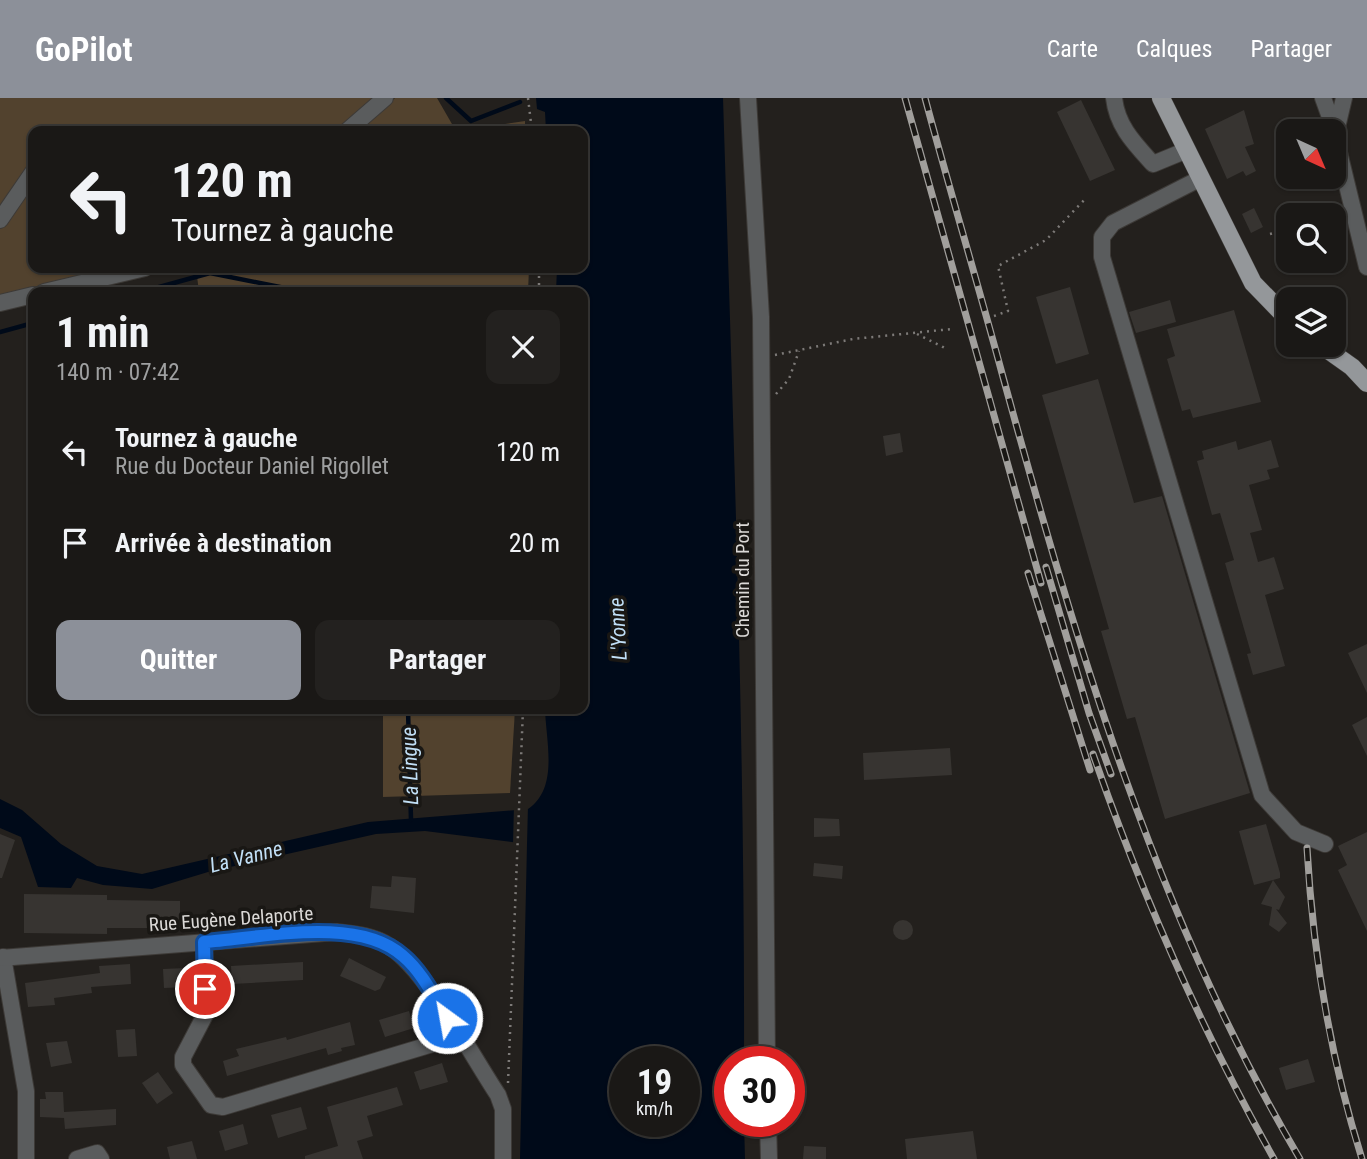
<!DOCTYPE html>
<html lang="fr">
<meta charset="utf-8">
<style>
:root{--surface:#1a1816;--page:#23211f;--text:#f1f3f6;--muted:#9fa0a1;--line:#383735;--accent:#8c9099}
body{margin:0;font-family:"Roboto Condensed",sans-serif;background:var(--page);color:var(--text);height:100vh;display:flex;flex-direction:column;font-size:26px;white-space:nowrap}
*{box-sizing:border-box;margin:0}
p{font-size:23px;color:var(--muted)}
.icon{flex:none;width:38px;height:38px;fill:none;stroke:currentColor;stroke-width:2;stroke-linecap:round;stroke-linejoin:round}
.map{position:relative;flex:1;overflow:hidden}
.panel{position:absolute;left:28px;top:189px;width:560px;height:427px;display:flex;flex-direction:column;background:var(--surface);border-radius:14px;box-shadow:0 2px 5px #0004,0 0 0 2px var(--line)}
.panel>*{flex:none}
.banner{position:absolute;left:28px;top:28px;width:560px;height:147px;border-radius:14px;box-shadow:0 2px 5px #0004,0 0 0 2px var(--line);background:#1a1816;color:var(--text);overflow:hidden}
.needle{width:46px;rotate:136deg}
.fabs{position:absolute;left:1276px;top:21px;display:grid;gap:14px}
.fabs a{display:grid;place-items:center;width:70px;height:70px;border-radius:14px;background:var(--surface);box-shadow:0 2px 5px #0004,0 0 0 2px var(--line);font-size:35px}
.speed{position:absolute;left:609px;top:948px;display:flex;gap:14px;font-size:35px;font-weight:700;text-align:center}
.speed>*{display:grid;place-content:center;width:91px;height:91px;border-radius:50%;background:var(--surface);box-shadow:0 2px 5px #0004,0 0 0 2px var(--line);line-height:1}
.speed small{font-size:18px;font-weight:400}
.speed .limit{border:10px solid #d22;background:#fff;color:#111}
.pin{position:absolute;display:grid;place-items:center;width:60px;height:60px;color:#fff;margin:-30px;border:4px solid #fff;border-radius:50%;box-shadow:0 2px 7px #0007}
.me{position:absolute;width:77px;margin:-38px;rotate:328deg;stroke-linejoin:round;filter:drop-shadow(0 0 5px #0008)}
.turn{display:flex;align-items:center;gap:24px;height:147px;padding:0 28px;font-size:32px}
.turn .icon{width:91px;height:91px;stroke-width:2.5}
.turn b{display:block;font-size:49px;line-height:60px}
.round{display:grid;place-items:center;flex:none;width:74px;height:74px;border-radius:14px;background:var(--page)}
.head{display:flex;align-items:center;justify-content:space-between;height:119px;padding:0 28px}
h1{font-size:42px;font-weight:700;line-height:52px}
.button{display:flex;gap:14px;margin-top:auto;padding:14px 28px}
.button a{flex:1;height:80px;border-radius:14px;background:var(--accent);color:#fff;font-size:28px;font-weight:700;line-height:80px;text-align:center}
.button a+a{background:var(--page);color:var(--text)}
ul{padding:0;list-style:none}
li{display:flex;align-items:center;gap:21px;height:91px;padding:0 28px}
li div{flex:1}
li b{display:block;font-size:26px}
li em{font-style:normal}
header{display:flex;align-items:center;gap:42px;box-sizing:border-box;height:98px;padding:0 35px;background:var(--accent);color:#fff}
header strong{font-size:33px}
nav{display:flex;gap:38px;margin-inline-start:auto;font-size:24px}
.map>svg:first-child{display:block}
.green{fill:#52422e}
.water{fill:#000a19;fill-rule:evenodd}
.pier{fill:#23201d}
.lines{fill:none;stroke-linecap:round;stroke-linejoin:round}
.stream{stroke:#000a19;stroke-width:4.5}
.building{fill:#373431}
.minor-casing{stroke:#3d3a37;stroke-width:18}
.major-casing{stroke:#3d3a37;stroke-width:19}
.path{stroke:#7d7a78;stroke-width:2.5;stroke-dasharray:2 5;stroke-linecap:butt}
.minor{stroke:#5a5c5d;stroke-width:16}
.major{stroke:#94979a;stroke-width:18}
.rail-casing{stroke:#a19f9c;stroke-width:7}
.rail{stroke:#191714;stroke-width:4.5;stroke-dasharray:13;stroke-linecap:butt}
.route-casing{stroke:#114b97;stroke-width:18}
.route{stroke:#1a73e8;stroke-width:12}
.labels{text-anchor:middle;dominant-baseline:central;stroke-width:7;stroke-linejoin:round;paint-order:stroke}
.street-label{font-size:19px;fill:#dbd9d7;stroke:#191714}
.water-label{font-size:21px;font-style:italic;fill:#c1dff6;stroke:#191714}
</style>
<header>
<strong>GoPilot</strong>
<nav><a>Carte</a><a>Calques</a><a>Partager</a></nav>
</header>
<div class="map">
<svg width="1367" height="1061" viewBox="0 0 1367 1061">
<rect width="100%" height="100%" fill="#23201d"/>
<!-- green -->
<g class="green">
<path d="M0 0H376L337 33H33V170H114L0 198Z"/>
<path d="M395 0H437L456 33H355Z"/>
<path d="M525 23V33H458Z"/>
<path d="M196 170H529L528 194H199Z"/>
<path d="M383 611H515L510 695 383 699Z"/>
</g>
<!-- water -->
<path class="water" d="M536 0H723C733 321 745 643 744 964H730V1024H744L745 1061H520L527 746 425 733 376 736 208 774 152 791 103 787 77 780 71 790 38 789 21 739 0 730V701L22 712 61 746 97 768 142 776 368 724 528 711C559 690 546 644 545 611H583V194H556L557 170H583V33H546L545 14 537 11ZM625 964H684V1024H625Z"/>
<!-- pier -->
<path class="pier" d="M514 707H528L527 746H513Z"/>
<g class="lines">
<!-- stream -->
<g class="stream">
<path d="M446 0 471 23 520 4"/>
<path d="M141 194 210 175 305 194"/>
<path d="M0 234 33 225"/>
<path d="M408 611 411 722"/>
</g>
</g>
<!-- building -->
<g class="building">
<path d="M1081 2 1115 72 1090 83 1057 14Z"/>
<path d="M1244 12 1254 46 1245 49 1256 73 1246 78 1243 73 1227 81 1205 31Z"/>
<path d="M1254 110 1263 129 1251 135 1242 116Z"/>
<path d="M1070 189 1089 256 1056 266 1036 199Z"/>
<path d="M1170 202 1176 224 1136 235 1129 214Z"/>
<path d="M1234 212 1261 304 1193 320 1190 311 1182 313 1167 261 1175 258 1167 231Z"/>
<path d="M1098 281 1134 405 1162 398 1250 695 1165 721 1135 619 1127 621 1101 533 1109 531 1042 297Z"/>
<path d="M900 335 903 354 886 358 883 338Z"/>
<path d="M1271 342 1279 369 1267 372 1270 381 1249 387 1262 432 1250 435 1258 464 1274 459 1284 491 1265 497 1285 568 1253 577 1247 556 1251 555 1225 465 1234 462 1220 415 1212 417 1197 363 1204 361 1202 353 1236 343 1238 352Z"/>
<path d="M1367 546V595L1348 555Z"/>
<path d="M1367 619V658L1352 627Z"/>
<path d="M950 650 952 677 864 682 863 655Z"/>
<path d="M814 720 839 721 840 738 814 739Z"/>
<path d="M1266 726 1280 775V780L1273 782 1285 799 1279 812 1276 811 1287 825 1279 834 1269 827 1272 809 1261 806 1273 782 1254 787 1239 733Z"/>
<path d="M1367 734V833L1338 772 1347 767 1338 748Z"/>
<path d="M0 736 15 742 2 780H0Z"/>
<path d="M814 765 843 768 842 781 813 778Z"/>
<path d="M392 778 416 780 414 815 370 810 372 788 391 789Z"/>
<path d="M24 796 107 797V802L180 803V830H107V836L24 835Z"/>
<circle cx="903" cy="832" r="10"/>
<path d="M349 860 386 879 380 891 375 893 340 878Z"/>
<path d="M303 864V882L232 886 231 868Z"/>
<path d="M130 866 131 886 91 889 92 895 54 900 55 907 28 909 25 885 100 875 99 868Z"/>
<path d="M186 870V889L164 890 163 871Z"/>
<path d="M409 913 414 930 385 939 379 922Z"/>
<path d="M350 924 355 947 341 950 342 953 328 957 326 950 227 978 223 963 239 958 236 951 286 939 287 942Z"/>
<path d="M135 931 137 958 118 959 116 932Z"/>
<path d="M67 943 72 965 51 969 46 945Z"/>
<path d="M1308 961 1315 984 1286 992 1279 970Z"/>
<path d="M442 965 448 984 420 992 414 974Z"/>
<path d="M158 974 173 995 157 1006 142 985Z"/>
<path d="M397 989 403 1007 367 1018 373 1038 357 1043 363 1061H305V1058L338 1048 327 1009Z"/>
<path d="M45 994H63L64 1014 116 1011V1027L65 1031 64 1020 40 1019V1001H46Z"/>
<path d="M301 1009 307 1031 278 1040 271 1017Z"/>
<path d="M243 1026 248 1046 225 1053 219 1033Z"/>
<path d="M973 1033 977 1061H907L905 1041Z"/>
<path d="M192 1043 197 1061H170L167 1049Z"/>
<path d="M804 1048 826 1049V1061H803Z"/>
</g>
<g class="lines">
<defs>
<g id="minor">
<path d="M748 0 761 219 767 964"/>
<path d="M1114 0C1117 28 1134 45 1153 66L1187 52"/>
<path d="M1323 0 1335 33"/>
<path d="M1344 0 1335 38 1367 169"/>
<path d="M347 33 385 0"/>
<path d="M1201 80 1113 125 1102 139V159L1262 697 1296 734 1325 746"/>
<path d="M0 122 33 74"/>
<path d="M44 194 145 170"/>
<path d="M0 205 33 197"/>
<path d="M204 844 206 915 183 959V967L211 1007 223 1009 459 938"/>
<path d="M3 859 26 993V1061"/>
<path d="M0 860 337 834C355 836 374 838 389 848 426 871 472 958 498 997L503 1011V1061"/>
<path d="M768 1024 769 1061"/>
<path d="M77 1061 97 1055 101 1061"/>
</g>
<g id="major">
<path d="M1161 0 1253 185 1288 221"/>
<path d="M1321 247 1352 269 1367 285"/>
</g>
</defs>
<!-- minor casing -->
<use href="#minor" class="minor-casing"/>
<!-- major casing -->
<use href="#major" class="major-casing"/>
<!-- path -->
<g class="path">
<path d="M528 0 532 33"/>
<path d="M1339 113 1335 114 1343 144H1346"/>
<path d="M1270 136 1288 131"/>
<path d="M539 194V170"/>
<path d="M994 218 1008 213 998 168 1046 142 1087 99"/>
<path d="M917 236 947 251"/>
<path d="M775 257 853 241 952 231"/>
<path d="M776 296 789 281 799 253"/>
<path d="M508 985 523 611"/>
</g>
<!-- minor -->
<use href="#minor" class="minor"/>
<!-- major -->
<use href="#major" class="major"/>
<defs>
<g id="rail">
<path d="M905 0 1041 485"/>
<path d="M925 0C950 93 978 186 1003 279 1078 552 1155 815 1300 1061"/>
<path d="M1046 469 1089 615 1111 676"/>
<path d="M1028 475 1090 672"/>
<path d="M1093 656C1142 797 1201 931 1274 1061"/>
<path d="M1307 750C1313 857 1330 959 1362 1061"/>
</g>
</defs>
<!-- rail casing -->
<use href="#rail" class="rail-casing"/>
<!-- rail -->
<use href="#rail" class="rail"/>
</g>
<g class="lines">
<defs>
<path id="route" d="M205 891 204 844C262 840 357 817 403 858 422 874 434 899 447 920"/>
</defs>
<!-- route casing -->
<use href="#route" class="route-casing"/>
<!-- route -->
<use href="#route" class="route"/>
</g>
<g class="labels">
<!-- street labels -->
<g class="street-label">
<text transform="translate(742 482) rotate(-90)">Chemin du Port</text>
<text transform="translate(231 821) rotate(-4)">Rue Eugène Delaporte</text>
</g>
<!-- water labels -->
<g class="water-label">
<text transform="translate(618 531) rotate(-93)">L'Yonne</text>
<text transform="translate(410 668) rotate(-92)">La Lingue</text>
<text transform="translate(246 759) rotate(-14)">La Vanne</text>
</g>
</g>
</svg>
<div class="fabs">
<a><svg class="needle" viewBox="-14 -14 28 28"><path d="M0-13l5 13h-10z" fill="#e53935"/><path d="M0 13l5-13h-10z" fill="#9fa0a1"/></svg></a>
<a><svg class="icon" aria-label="search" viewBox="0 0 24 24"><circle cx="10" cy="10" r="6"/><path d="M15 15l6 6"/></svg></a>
<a><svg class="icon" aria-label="layers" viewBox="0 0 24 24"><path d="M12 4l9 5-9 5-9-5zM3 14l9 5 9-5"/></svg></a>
</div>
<div class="speed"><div>19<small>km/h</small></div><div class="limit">30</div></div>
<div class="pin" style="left:205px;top:891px;background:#d93025"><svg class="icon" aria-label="arrive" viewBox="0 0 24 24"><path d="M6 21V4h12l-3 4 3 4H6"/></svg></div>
<svg class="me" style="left:447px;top:920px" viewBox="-20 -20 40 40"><circle r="17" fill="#1a73e8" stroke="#fff" stroke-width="3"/><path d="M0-11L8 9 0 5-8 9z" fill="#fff"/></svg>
<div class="banner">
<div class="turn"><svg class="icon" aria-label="left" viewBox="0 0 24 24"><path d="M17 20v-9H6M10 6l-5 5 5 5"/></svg><div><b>120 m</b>Tournez à gauche</div></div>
</div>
<section class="panel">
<div class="head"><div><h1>1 min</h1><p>140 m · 07:42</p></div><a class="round"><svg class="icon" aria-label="close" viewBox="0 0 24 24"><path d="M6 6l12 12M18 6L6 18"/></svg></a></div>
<ul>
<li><svg class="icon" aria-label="left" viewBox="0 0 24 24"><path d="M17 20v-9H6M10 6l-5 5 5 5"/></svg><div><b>Tournez à gauche</b><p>Rue du Docteur Daniel Rigollet</p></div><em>120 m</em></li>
<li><svg class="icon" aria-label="arrive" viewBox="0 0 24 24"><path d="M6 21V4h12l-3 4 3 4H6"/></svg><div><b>Arrivée à destination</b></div><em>20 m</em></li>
</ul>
<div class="button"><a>Quitter</a><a>Partager</a></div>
</section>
</div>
